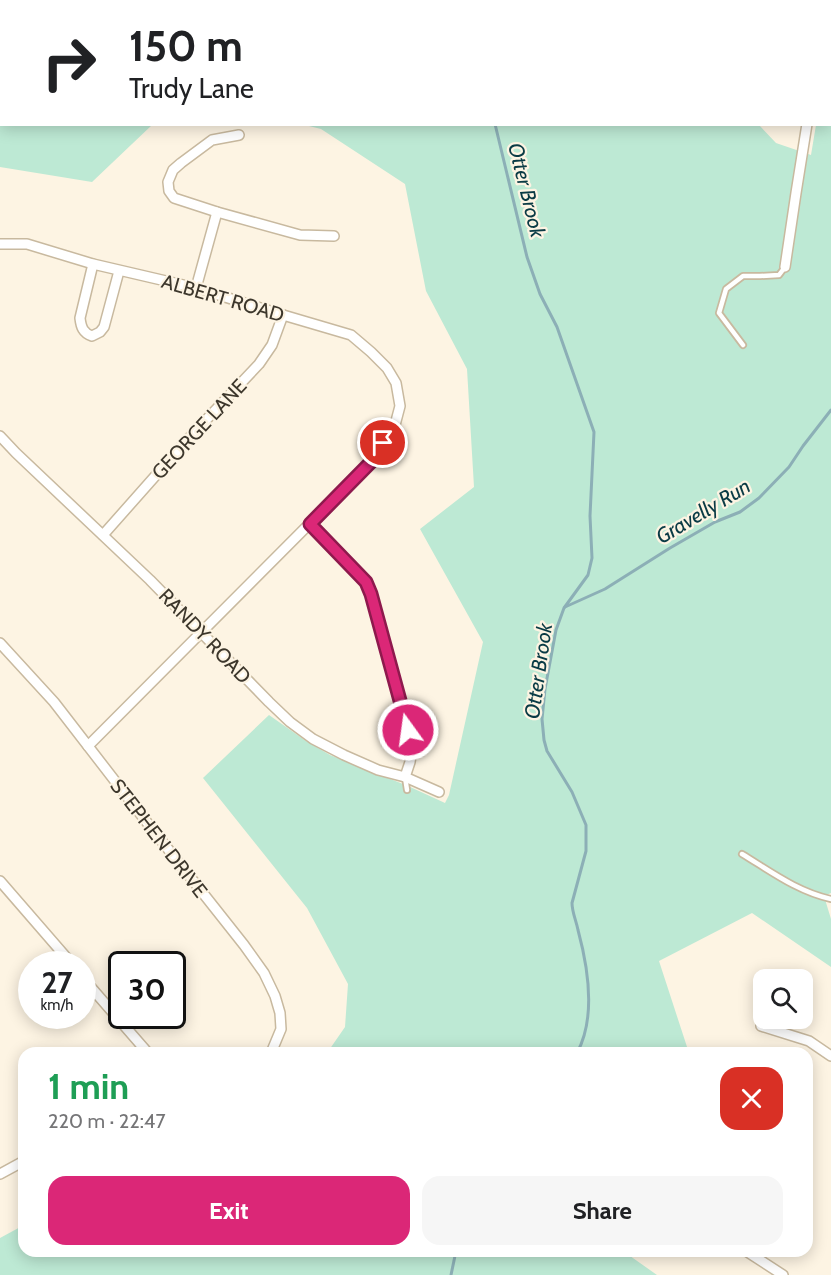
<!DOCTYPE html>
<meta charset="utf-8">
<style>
:root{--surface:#fff;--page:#f6f6f6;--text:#202124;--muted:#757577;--accent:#db2777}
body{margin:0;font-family:Cabin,sans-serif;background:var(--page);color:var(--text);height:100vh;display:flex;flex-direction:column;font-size:22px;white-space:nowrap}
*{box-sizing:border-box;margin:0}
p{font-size:20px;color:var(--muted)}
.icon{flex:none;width:33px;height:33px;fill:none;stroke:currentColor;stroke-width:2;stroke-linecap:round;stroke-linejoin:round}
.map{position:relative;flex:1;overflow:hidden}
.sheet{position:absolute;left:18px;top:1047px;width:795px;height:210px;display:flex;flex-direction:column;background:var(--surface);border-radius:18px;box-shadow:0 3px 15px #0003}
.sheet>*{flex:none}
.banner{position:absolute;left:0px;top:0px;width:831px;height:126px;box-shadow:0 3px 15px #0003;background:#fff;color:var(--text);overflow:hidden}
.buttons{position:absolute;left:753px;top:969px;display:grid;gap:12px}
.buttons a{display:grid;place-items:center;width:60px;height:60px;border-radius:12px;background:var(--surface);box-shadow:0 3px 15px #0003;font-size:30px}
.speed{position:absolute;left:18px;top:951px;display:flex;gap:12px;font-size:30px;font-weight:700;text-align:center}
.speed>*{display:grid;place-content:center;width:78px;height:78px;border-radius:50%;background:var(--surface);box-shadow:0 3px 15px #0003;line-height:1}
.speed small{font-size:15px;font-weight:400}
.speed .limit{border:3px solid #111;border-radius:9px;background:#fff;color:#111}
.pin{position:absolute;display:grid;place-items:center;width:51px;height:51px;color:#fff;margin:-26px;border:3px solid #fff;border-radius:50%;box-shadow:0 2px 6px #0007}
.me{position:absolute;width:66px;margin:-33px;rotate:346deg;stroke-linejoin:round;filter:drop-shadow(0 0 4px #0008)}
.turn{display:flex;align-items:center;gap:21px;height:126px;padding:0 30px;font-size:27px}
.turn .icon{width:78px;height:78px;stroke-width:2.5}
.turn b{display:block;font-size:42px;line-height:51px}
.round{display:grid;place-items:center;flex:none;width:63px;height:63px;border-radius:18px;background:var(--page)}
.headline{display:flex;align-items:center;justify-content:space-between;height:102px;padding:0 30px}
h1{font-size:36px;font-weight:700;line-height:45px;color:#1e9e55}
.cta{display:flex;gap:12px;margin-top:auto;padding:12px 30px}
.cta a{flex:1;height:69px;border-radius:18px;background:var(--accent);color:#fff;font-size:24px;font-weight:700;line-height:69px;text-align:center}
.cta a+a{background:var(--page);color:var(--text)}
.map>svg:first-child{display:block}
.green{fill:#bde9d4}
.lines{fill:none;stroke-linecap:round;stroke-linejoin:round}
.stream{stroke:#8cafb6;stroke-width:3}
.lane-casing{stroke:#c8b99f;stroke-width:8}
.street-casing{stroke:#c8b99f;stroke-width:12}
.lane{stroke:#fff;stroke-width:4.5}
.street{stroke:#fff;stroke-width:9}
.route-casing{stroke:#8e194d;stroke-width:15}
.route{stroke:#db2777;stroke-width:10}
.labels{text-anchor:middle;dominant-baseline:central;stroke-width:4.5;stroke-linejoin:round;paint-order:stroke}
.street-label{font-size:20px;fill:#3d372c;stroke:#fdf4e3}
.water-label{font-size:21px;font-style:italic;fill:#0a3b45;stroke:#fdf4e3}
</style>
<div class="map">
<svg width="831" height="1275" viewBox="0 0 831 1275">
<rect width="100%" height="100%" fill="#fdf4e3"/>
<!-- green -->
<g class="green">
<path d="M144 0H673L674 1H144Z"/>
<path d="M830 105 831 106V893L824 896 831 919V967L752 913 659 961 689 1053H327L345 1027 348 984 307 908 203 778 269 715 306 741 330 755 408 786 445 803 449 795 483 642 420 529 474 487 467 369 426 291 405 184 321 129 305 125H759L776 143 811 155 816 125 830 124Z"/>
<path d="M0 117H1L2 124 152 125 92 182 0 167Z"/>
<path d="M24 1225V1251H623L657 1275H0V1238Z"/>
</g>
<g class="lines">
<!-- stream -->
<g class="stream">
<path d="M456 0 457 2"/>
<path d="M560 2 561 0"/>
<path d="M495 124 527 257 540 294 557 327 594 432 590 516 592 558 588 575 564 608 556 630 545 689 542 719 544 740 547 751 572 792 586 825V851L572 903C572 912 576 920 578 930 588 967 596 1018 577 1053"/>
<path d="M565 607 605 589 670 548 715 522 740 512 759 498 789 467 803 446 831 410"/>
<path d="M451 1275 456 1251"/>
</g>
<defs>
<g id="lane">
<path d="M743 345 719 313 726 289 743 276H760L779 275 785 267"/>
<path d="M405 777 407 790"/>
<path d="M742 854C770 871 798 892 831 899"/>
</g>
<g id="street">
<path d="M754 0V2"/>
<path d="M830 84 831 82"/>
<path d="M239 135 212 140 181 163 173 170 168 182 169 191 174 198 217 212 300 235 334 236"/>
<path d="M0 244H27L93 264 196 288 283 315 351 335 371 352 387 368 396 383 400 406 395 425 371 462 88 746"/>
<path d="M93 264 80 318C81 327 83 333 92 336L100 332 104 327 119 271"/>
<path d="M785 267 796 193 807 124"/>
<path d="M196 288 217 212"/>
<path d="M0 436 16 453 150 580 269 702 290 722 313 739 344 755 378 770 405 777 439 792"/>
<path d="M310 524 366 582 371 594 404 712 412 748 410 762 405 777"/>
<path d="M103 535 188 439 259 364 272 345 283 315"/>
<path d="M0 643 54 702 149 825 244 945 264 973 275 996 280 1013 281 1029 271 1053"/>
<path d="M0 881 72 964"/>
<path d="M82 977 148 1053"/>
<path d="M761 1026 809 1041 831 1056"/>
<path d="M0 1174 24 1161"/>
<path d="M746 1251 783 1275"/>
</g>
</defs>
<!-- lane casing -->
<use href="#lane" class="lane-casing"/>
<!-- street casing -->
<use href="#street" class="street-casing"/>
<!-- lane -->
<use href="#lane" class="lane"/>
<!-- street -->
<use href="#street" class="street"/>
</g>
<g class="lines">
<defs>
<path id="route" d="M383 443 371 462 310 524 366 582 371 594 408 730"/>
</defs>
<!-- route casing -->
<use href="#route" class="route-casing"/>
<!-- route -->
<use href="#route" class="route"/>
</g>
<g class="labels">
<!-- street labels -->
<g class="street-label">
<text transform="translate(223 298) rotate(16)">ALBERT ROAD</text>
<text transform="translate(199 429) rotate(-47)">GEORGE LANE</text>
<text transform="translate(205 636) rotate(46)">RANDY ROAD</text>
<text transform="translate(159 838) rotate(52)">STEPHEN DRIVE</text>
</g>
<!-- water labels -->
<g class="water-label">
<text transform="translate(527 190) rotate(76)">Otter Brook</text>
<text transform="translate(703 511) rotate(-31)">Gravelly Run</text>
<text transform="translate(538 671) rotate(-82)">Otter Brook</text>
</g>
</g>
</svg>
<div class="buttons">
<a><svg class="icon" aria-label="search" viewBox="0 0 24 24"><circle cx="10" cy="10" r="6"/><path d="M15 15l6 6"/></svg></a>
</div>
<div class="speed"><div>27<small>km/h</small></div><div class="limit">30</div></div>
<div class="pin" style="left:383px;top:443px;background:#d93025"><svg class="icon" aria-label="arrive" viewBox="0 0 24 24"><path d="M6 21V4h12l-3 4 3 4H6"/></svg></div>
<svg class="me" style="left:408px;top:730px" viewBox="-20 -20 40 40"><circle r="17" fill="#db2777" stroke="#fff" stroke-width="3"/><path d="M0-11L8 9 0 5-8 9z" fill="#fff"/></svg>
<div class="banner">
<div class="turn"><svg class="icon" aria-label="right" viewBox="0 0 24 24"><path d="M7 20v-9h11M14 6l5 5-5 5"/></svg><div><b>150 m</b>Trudy Lane</div></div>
</div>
<section class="sheet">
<div class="headline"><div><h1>1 min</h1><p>220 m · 22:47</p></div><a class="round" style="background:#d93025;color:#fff"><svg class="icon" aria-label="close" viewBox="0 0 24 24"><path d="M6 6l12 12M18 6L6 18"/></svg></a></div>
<div class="cta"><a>Exit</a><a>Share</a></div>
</section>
</div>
